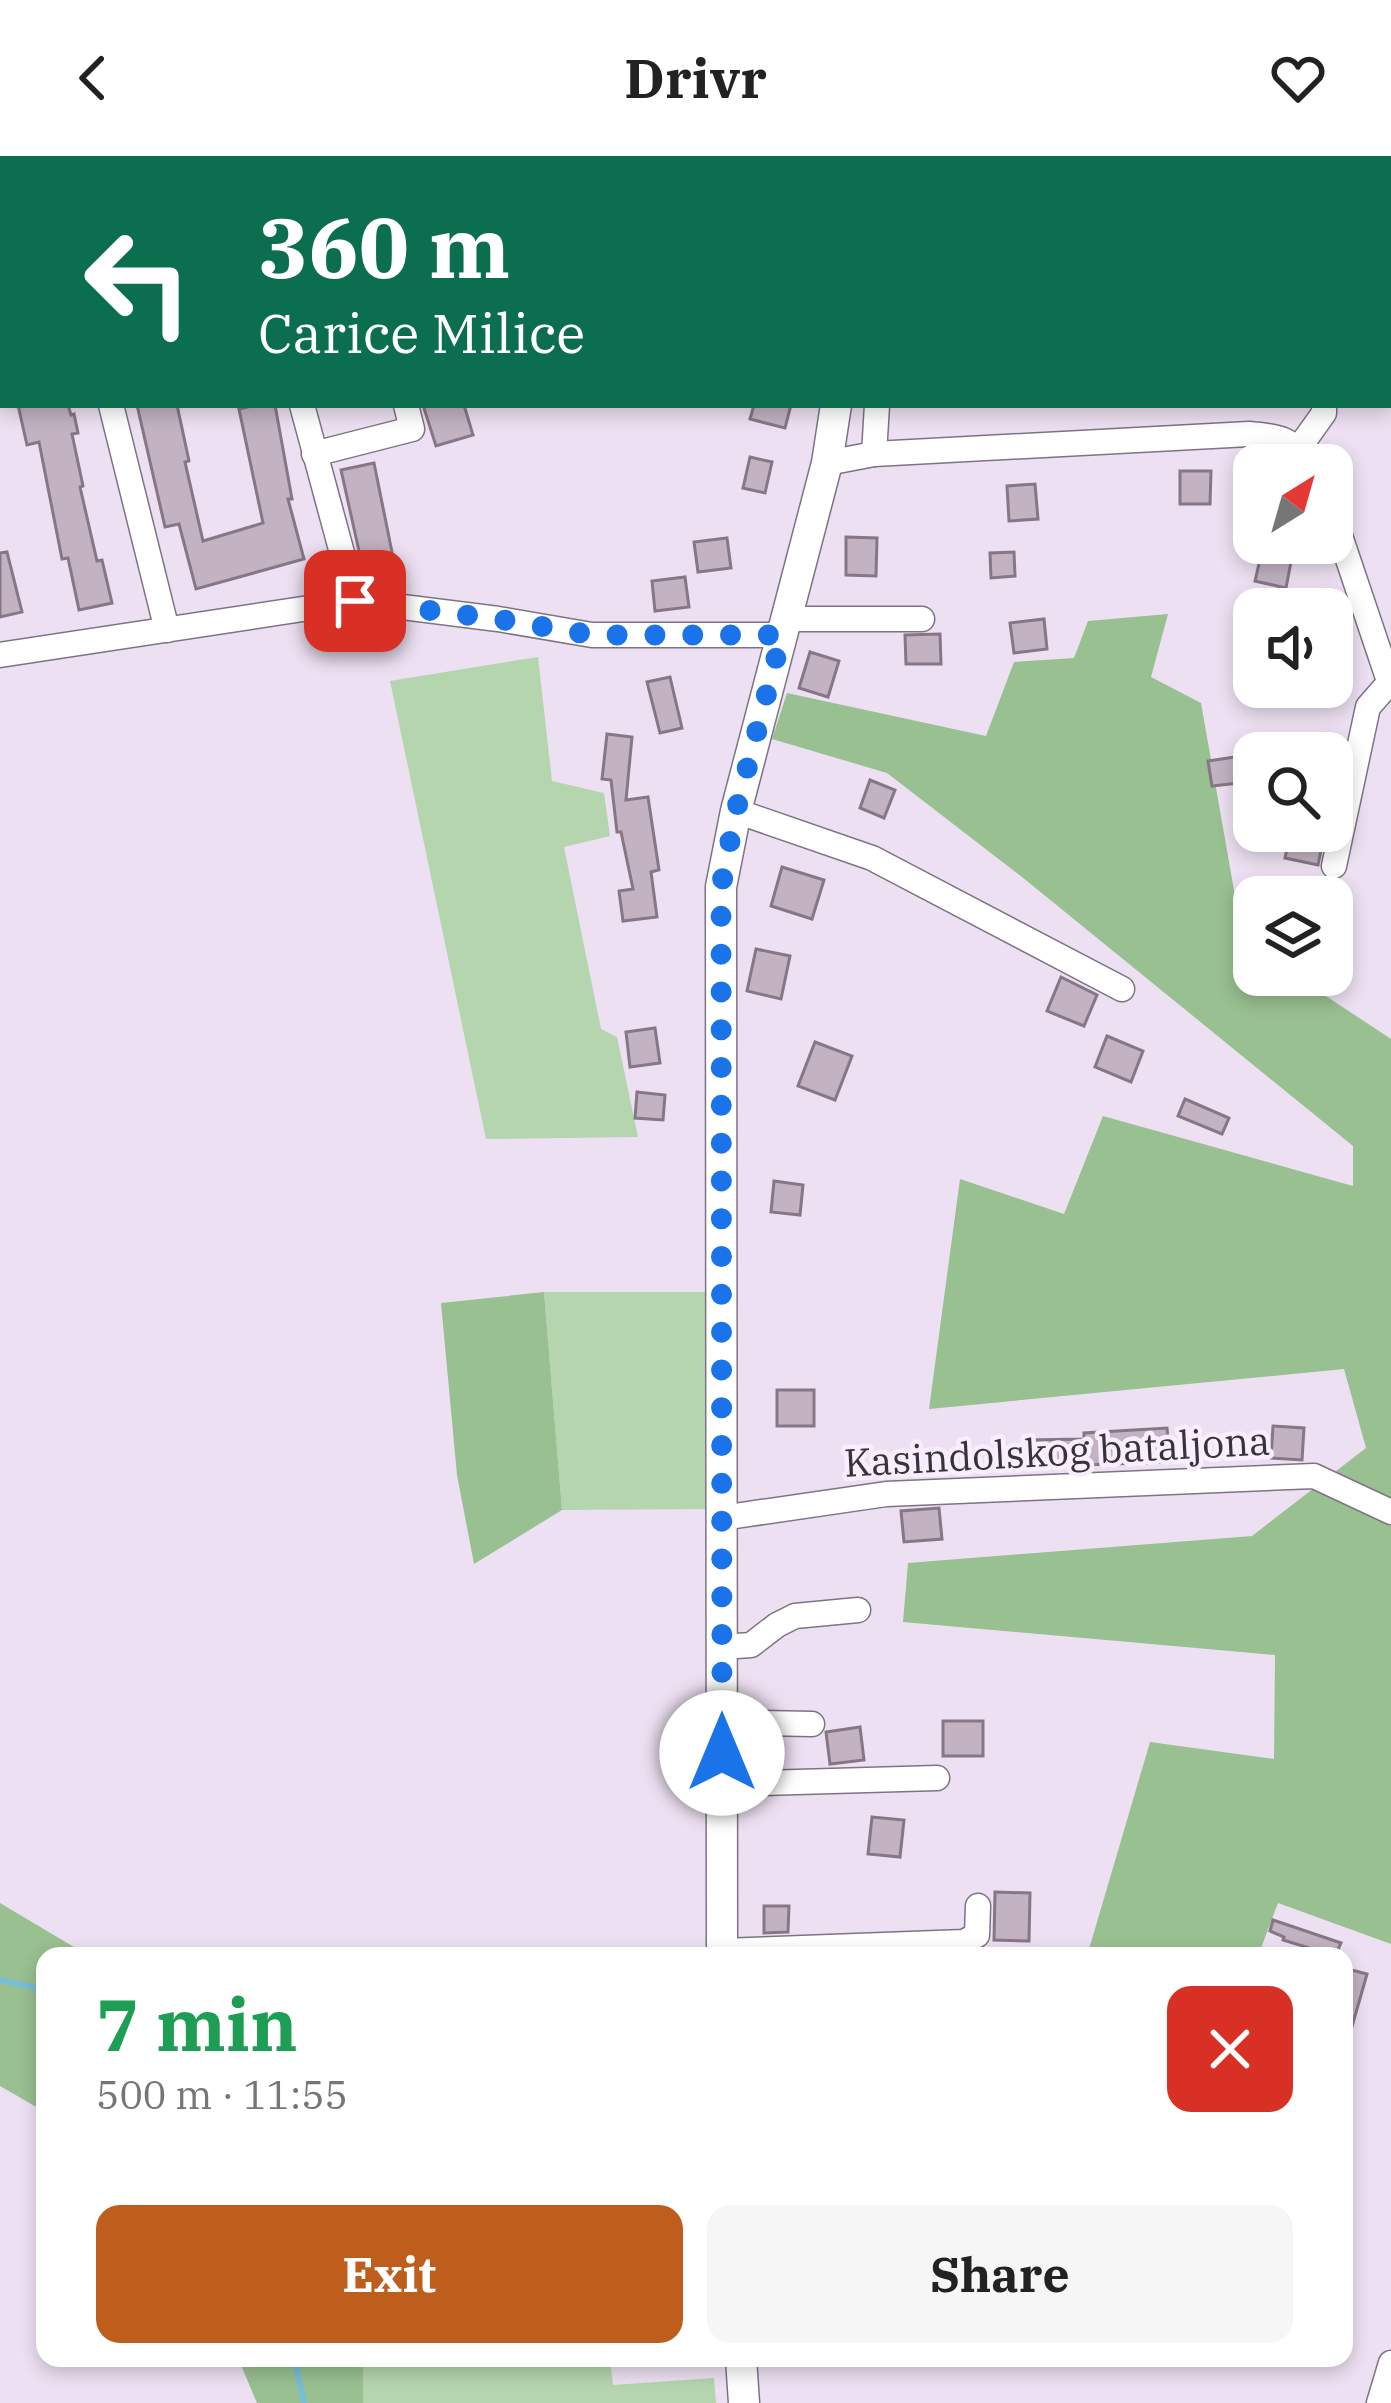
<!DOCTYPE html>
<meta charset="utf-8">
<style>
:root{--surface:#fff;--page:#f6f6f6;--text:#222;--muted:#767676;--accent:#be5d1c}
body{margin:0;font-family:"IBM Plex Serif",serif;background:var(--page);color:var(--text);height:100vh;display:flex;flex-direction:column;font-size:45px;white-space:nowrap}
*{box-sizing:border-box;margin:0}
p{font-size:39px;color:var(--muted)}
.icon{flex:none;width:66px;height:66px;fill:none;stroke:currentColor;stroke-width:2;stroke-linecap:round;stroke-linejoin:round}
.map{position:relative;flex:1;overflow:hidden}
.details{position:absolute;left:36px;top:1791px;width:1317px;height:420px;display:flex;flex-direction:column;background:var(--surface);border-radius:24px;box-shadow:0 6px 18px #0003}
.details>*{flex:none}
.guide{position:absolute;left:0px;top:0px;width:1392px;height:252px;box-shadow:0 6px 18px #0003;background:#0b6e4f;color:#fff;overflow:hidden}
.needle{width:78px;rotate:37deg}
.fabs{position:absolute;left:1233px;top:288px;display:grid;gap:24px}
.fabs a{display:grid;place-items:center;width:120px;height:120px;border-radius:24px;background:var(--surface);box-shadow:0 6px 18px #0003;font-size:60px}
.pin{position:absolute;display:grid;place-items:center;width:102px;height:102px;color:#fff;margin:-51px;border-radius:24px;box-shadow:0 6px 18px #0006}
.me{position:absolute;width:132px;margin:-66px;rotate:0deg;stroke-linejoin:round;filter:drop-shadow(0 0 9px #0008)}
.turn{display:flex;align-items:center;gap:42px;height:252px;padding:0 60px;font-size:54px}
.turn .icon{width:156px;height:156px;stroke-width:2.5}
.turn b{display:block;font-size:84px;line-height:102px}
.round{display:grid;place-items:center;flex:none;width:126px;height:126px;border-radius:24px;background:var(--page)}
.summary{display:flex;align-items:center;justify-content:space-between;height:204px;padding:0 60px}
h1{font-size:72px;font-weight:700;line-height:90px;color:#1e9e55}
.button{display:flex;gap:24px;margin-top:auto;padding:24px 60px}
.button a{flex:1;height:138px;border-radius:24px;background:var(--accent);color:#fff;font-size:48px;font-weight:700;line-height:138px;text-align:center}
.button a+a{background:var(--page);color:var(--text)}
header{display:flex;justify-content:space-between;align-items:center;height:156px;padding:0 60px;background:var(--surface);font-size:54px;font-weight:700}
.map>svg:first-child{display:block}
.green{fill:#b4d5ae}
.forest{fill:#99c091}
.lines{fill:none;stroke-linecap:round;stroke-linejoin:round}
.stream{stroke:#78bed6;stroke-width:6}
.building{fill:#c2b2c2;stroke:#867786;stroke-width:3}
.minor-casing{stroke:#7e7383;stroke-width:27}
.tertiary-casing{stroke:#7e7383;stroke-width:33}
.minor{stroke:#fff;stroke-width:24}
.tertiary{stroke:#fff;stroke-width:30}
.route{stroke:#1a73e8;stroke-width:21;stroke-dasharray:0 37.8}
.labels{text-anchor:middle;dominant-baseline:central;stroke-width:9;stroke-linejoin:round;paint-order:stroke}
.street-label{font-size:39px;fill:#38333a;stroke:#f9eefd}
</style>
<header><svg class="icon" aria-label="back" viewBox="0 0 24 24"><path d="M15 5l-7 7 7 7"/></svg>Drivr<svg class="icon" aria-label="heart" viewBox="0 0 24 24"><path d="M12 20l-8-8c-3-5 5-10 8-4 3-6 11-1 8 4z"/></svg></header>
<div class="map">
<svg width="1391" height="2247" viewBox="0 0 1391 2247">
<rect width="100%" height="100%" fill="#ede0f2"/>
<!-- green -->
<g class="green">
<path d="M538 501 552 625 604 637 610 680 564 691 601 873 617 881 638 981 486 983 390 525Z"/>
<path d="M544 1136H713V1353L562 1354Z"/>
<path d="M363 2202H610L613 2229 714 2222 716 2247H363Z"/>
</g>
<!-- forest -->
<g class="forest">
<path d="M1168 458 1151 521 1201 547 1243 785 1254 792V819H1294L1391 883V1788L1278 1747 1258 1800H1087L1150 1586 1274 1603 1275 1499 903 1466 908 1407 1252 1380 1366 1292 1344 1213 929 1253 960 1023 1064 1058 1103 960 1353 1030V990L1022 721 887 617 772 583 787 537 986 580 1014 506 1074 502 1088 465Z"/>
<path d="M544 1136 562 1354 474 1408 457 1319 441 1147Z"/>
<path d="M0 1747 89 1800H45V1956L0 1930Z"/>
<path d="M238 2202H363V2247H257Z"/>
</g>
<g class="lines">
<!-- stream -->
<g class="stream">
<path d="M0 1824 45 1834"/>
<path d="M294 2202 304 2247"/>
</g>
</g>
<!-- building -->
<g class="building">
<path d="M18 249H68L71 259 74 258 78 277 72 278 83 330 80 331 97 405 102 404 112 447 79 454 68 402 62 403 39 286 27 289Z"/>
<path d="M137 249H177L189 305 185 306 203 385 263 367 239 253 256 249H275L292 343H288L304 403 196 433 179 368 165 371Z"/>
<path d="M423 249H464L473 279 436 290Z"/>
<path d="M754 249H791L785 272 750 263Z"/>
<path d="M750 301 772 306 765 337 743 332Z"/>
<path d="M374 307 394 406 363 413 341 314Z"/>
<path d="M1180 315H1211L1210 348H1180Z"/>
<path d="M1035 328 1038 363 1009 365 1007 330Z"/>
<path d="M1254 337V394L1244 395 1236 340Z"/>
<path d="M846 381 877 382 876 420 846 419Z"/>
<path d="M727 382 731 412 698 416 694 386Z"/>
<path d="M7 396 22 456 0 461V397Z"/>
<path d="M1014 396 1015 420 991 422 990 397Z"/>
<path d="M1261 399 1291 406 1286 432 1255 425Z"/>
<path d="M685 421 689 451 655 455 652 425Z"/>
<path d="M1044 463 1047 493 1014 497 1010 467Z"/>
<path d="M940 478 941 508H906L905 479Z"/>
<path d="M810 496 839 505 828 541 799 532Z"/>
<path d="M670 521 682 572 660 577 647 526Z"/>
<path d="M607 578 632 581 626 644 648 641 659 714 651 716 657 761 623 765 619 735 633 733 621 676H617L611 624 602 623Z"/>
<path d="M1235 601 1239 627 1212 630 1208 605Z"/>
<path d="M870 624 895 634 884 662 860 652Z"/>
<path d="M1291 675H1325L1318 709 1285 702Z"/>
<path d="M782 711 824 724 812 763 771 750Z"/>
<path d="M756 793 790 800 781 843 747 835Z"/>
<path d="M1061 821 1097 839 1084 870 1047 855Z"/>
<path d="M655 872 660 907 630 911 626 876Z"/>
<path d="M1107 880 1143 895 1131 926 1095 911Z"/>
<path d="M815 886 852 900 835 944 798 930Z"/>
<path d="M637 936 665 939 663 964 635 962Z"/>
<path d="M1185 943 1229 962 1222 978 1178 960Z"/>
<path d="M774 1025 803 1029 800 1059 771 1056Z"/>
<rect x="777" y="1234" width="37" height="36"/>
<path d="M1273 1270 1304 1272 1302 1304 1271 1302Z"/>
<path d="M1167 1272 1170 1306 1027 1311V1284L1084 1283V1277Z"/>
<path d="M939 1352 942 1383 904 1386 901 1355Z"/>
<rect x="943" y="1565" width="40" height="35"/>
<path d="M860 1571 864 1604 830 1608 826 1576Z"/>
<path d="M872 1661 904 1664 900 1701 868 1698Z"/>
<path d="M995 1736 1030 1737 1029 1785 994 1784Z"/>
<path d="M764 1750H789L788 1776 764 1777Z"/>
<path d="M1273 1764 1341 1787 1335 1800 1283 1784 1284 1781 1270 1775Z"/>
<path d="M1344 1812 1367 1818 1349 1881H1344Z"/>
</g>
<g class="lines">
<defs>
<g id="minor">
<path d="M54 0 55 3"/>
<path d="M241 0V3"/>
<path d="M375 3 387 0"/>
<path d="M929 3 931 0"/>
<path d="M0 224H3"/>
<path d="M111 249 167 474"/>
<path d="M302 249 355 445"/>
<path d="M1299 292 1324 257V249"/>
<path d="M314 298 412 273 406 249"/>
<path d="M874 298 877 249"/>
<path d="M827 307 874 298 1249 278C1281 281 1292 282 1311 309"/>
<path d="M1332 356 1391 531"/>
<path d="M786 463H922"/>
<path d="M0 499 355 445 498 463 592 479H781"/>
<path d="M736 655 872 702 1122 833"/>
<path d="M1334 710 1368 551 1389 527"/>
<path d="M721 1362 886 1338 1314 1320 1391 1356"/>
<path d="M721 1491 751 1489 777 1469 795 1460 858 1454"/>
<path d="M722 1566 812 1568"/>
<path d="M722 1628 937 1622"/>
<path d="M722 1795 964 1786 977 1779 978 1750"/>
<path d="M1379 2247 1391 2207"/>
</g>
<g id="tertiary">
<path d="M868 3V0"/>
<path d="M722 1800 721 731 736 655 827 307 836 249"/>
<path d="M741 2202 744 2247"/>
</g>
</defs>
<!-- minor casing -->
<use href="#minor" class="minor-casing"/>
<!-- tertiary casing -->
<use href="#tertiary" class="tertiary-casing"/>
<!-- minor -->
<use href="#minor" class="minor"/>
<!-- tertiary -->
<use href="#tertiary" class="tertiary"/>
</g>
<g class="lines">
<!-- route -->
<path class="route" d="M355 445 498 463 592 479H782L736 655 721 731 722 1597"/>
</g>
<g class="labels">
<!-- street labels -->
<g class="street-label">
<text transform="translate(1057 1295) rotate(-3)">Kasindolskog bataljona</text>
</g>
</g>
</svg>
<div class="fabs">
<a><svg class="needle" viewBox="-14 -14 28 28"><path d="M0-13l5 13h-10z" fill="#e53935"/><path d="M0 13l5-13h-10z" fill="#767676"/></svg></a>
<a><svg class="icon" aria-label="sound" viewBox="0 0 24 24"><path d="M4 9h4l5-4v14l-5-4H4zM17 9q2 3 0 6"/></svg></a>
<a><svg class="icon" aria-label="search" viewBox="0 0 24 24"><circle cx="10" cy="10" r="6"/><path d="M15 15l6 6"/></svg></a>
<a><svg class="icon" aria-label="layers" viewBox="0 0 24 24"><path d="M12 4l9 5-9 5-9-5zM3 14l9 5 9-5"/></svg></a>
</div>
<div class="pin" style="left:355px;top:445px;background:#d93025"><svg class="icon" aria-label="arrive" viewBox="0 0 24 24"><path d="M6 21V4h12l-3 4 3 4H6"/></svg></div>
<svg class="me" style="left:722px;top:1597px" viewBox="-20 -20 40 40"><circle r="19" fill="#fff"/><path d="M0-13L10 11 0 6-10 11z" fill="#1a73e8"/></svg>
<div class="guide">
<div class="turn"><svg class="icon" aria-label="left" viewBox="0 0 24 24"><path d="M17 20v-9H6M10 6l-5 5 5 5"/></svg><div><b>360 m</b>Carice Milice</div></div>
</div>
<section class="details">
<div class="summary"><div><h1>7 min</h1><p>500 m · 11:55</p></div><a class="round" style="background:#d93025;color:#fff"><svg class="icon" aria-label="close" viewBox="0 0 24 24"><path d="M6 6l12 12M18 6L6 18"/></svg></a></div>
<div class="button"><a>Exit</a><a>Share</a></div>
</section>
</div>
